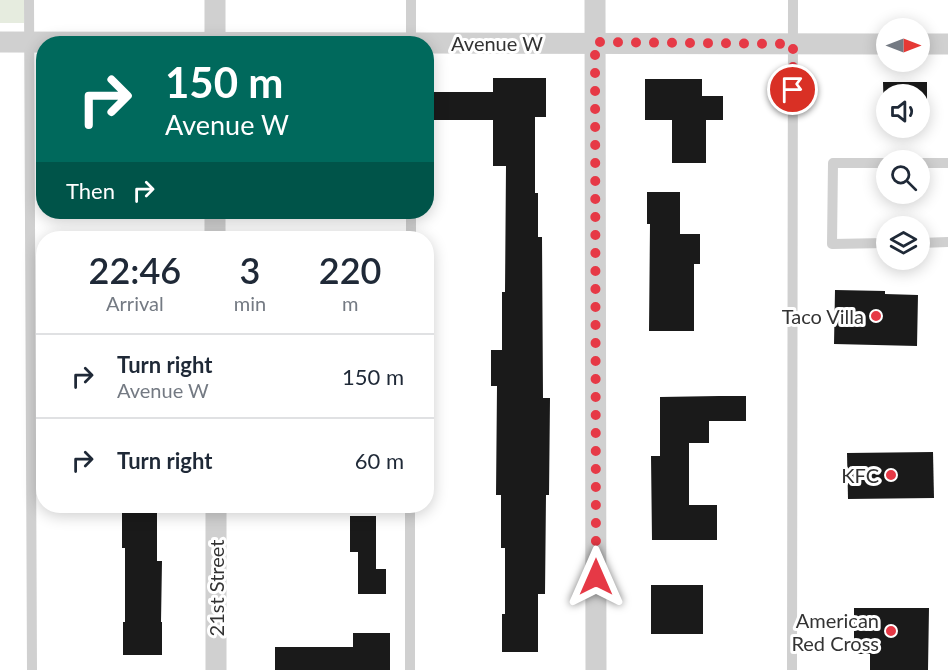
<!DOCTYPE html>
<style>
:root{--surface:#fff;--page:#f6f6f7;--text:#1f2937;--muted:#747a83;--line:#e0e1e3}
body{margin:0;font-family:Lato,sans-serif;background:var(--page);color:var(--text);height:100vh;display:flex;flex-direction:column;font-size:22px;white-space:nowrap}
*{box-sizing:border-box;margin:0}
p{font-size:20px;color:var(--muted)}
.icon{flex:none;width:33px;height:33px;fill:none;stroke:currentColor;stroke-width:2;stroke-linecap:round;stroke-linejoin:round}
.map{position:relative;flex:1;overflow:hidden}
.sheet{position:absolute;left:36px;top:231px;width:398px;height:282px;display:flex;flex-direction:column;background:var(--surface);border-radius:24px;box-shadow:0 3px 15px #0003}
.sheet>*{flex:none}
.guide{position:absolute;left:36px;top:36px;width:398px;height:183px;border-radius:24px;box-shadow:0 3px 15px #0003;background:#00695c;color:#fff;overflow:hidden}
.needle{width:39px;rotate:90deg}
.fabs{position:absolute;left:876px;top:18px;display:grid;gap:12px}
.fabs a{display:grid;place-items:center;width:54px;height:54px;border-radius:50%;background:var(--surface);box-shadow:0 3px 15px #0003;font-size:30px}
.pin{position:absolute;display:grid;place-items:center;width:51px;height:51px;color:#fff;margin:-26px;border:3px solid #fff;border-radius:50%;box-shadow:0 2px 6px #0007}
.me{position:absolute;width:66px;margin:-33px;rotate:0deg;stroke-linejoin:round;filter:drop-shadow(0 0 4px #0008)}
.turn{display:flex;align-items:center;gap:21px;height:126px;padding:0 30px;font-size:27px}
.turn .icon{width:78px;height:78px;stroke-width:2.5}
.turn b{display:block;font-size:42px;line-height:51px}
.then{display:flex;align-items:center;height:57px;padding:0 30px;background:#0003;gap:12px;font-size:22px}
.eta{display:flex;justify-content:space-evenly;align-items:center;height:102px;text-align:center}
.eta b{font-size:36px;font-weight:600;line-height:42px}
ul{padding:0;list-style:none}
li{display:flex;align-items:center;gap:18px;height:84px;padding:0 30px;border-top:2px solid var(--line)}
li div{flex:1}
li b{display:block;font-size:22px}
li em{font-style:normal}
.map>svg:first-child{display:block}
.green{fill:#e6ecdf}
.building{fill:#1a1a1a}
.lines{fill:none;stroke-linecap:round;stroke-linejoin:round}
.lane{stroke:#d0d0d0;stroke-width:10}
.street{stroke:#d0d0d0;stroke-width:21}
.route{stroke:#e63946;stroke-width:10;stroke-dasharray:0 18}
.poi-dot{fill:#e63946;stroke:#fff;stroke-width:2}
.labels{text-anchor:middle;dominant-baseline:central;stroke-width:6;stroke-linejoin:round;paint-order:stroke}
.street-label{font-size:20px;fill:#333;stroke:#fff}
.poi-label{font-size:20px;fill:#333;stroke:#fff;text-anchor:end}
</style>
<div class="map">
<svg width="948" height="670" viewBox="0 0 948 670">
<rect width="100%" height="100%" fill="#fff"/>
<!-- green -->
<rect class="green" x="0" y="0" width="24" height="23"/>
<!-- building -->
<g class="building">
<path d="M493 78H546V117H535V193H538V237H542L543 398H550L549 495H546L545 594H538V652H502V614H505V548H501V495H496L497 386H491V350H502V292H505L506 166H493V120H426V92H493Z"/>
<path d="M645 79H702V96H723V120H706V163H672V120H645Z"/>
<path d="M883 82H927V120H920V94H886V120H884Z"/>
<path d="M647 192H680V234H700V264H694V331H649L650 224H647Z"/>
<path d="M835 290 885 291V294L918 295 917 346 834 344Z"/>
<path d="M719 396H746V421H709V443H689V505H717V540H652L651 456H660V397Z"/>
<path d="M933 452 934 498 848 499 847 453Z"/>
<path d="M122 507H157V561H162L161 622H162V655H123V622H125V548H122Z"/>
<path d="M350 516H376V569H386V594H358V552H350Z"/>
<rect x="651" y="585" width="52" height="49"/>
<path d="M854 608H929L928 670H870V654H854Z"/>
<path d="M353 633H390V670H275V647H353Z"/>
</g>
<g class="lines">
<!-- lane -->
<g class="lane">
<path d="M29 0 32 670"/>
<path d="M411 44V0"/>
<path d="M886 163H833L832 244 886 243"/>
<path d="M920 163H948"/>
<path d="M411 238V212"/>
<path d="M920 243 948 242"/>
<path d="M410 670V506"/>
<path d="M792 670 793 0"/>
</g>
<!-- street -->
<g class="street">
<path d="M215 0V44"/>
<path d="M595 0 596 670"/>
<path d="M0 42 886 44"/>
<path d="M920 44H948"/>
<path d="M215 212V238"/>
<path d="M216 506V670"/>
</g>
</g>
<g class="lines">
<!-- route -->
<path class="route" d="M596 577 595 42 793 44V90"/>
</g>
<!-- markers -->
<g class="poi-dot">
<circle cx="876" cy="316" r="6"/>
<circle cx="891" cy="475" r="6"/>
<circle cx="891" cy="631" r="6"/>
</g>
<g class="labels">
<!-- street labels -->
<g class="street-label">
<text x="497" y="43">Avenue W</text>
<text transform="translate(216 588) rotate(-90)">21st Street</text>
</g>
<!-- poi labels -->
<g class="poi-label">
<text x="864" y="316">Taco Villa</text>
<text x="879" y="475">KFC</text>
<text x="879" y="620">American<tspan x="879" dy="23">Red Cross</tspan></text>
</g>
</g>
</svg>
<div class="fabs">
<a><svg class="needle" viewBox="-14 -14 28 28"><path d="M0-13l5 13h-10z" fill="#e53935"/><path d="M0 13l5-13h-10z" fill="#747a83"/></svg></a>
<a><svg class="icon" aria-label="sound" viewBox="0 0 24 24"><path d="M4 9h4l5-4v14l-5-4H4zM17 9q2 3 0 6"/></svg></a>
<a><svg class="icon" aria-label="search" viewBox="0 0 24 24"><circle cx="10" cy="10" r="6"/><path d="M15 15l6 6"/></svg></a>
<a><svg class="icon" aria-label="layers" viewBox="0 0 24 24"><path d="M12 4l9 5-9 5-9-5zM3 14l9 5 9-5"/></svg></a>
</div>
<div class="pin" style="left:793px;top:90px;background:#d93025"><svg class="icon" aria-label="arrive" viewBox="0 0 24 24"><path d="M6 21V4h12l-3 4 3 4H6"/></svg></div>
<svg class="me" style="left:596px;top:577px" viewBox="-20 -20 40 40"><path d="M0-17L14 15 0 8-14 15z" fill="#e63946" stroke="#fff" stroke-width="4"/></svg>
<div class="guide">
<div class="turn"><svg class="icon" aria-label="right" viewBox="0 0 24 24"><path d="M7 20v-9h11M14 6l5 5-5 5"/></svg><div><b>150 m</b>Avenue W</div></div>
<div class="then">Then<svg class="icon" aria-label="right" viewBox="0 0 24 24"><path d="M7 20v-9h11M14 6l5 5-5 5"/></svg></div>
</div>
<section class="sheet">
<div class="eta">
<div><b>22:46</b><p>Arrival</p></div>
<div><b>3</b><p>min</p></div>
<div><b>220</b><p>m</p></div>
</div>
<ul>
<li><svg class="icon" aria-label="right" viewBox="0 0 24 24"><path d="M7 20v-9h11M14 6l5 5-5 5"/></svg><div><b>Turn right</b><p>Avenue W</p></div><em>150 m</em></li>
<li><svg class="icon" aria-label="right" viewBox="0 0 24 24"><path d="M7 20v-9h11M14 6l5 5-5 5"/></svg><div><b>Turn right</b></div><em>60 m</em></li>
</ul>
</section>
</div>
